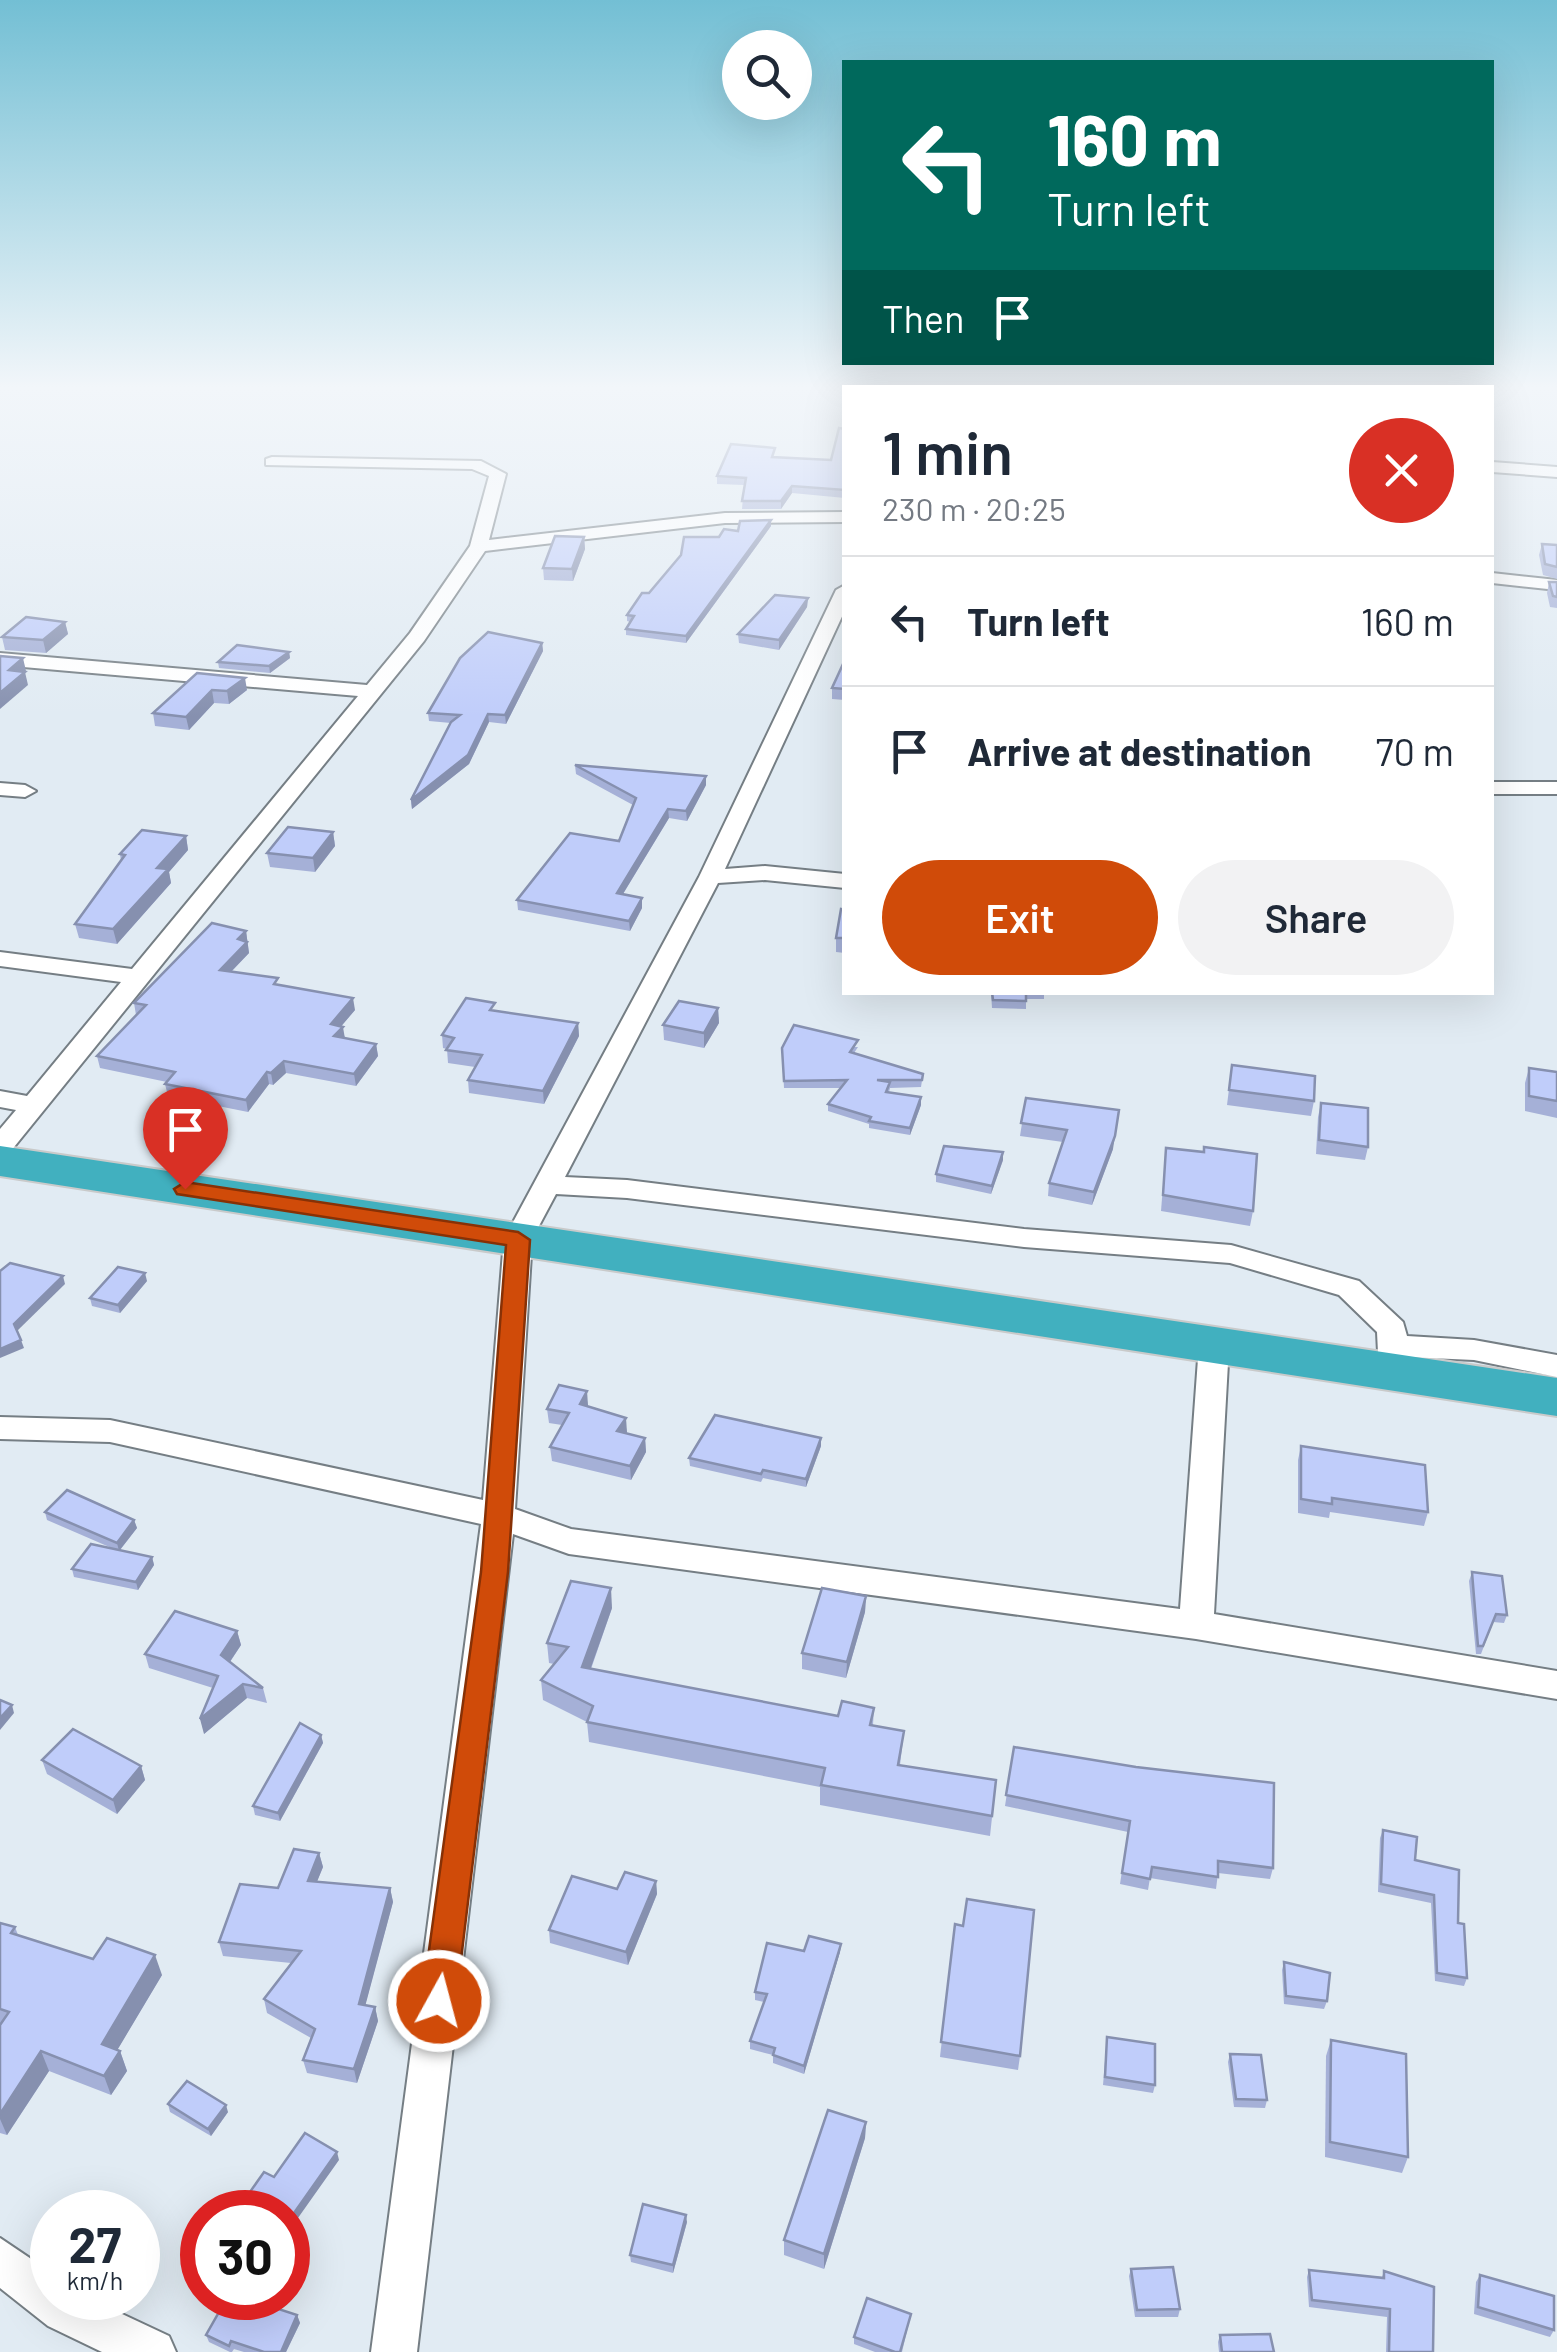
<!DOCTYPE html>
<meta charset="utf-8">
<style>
:root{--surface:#fff;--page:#f2f2f3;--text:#1f2937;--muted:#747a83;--line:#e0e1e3;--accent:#d04b09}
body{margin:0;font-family:Barlow,sans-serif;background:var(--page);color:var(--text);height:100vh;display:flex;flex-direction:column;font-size:38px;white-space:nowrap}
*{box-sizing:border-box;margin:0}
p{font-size:32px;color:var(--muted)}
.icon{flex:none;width:55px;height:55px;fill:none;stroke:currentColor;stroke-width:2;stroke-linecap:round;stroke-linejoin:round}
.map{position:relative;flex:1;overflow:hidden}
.details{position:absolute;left:842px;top:385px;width:652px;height:610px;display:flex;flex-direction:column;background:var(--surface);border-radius:0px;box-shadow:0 10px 40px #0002}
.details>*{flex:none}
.hud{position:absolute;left:842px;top:60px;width:652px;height:305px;border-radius:0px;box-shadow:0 10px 40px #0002;background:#00695c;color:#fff;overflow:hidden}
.tools{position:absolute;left:722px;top:30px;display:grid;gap:20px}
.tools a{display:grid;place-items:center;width:90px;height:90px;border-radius:50%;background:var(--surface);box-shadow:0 10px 40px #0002;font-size:50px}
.speed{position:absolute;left:30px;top:2190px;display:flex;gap:20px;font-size:50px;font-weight:700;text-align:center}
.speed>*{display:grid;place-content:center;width:130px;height:130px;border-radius:50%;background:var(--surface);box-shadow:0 10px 40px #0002;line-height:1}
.speed small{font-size:25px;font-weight:400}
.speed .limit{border:15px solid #d22;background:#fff;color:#111}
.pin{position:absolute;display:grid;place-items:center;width:85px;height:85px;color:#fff;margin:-102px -42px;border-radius:50% 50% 50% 0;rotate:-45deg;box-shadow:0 0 10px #0007}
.pin .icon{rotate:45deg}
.me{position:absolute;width:110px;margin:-55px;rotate:7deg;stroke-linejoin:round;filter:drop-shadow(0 0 8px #0008)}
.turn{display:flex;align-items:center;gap:35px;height:210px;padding:0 40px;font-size:45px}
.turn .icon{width:130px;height:130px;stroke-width:2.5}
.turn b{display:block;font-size:70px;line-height:85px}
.then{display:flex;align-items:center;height:95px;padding:0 40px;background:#0003;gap:20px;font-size:38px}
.round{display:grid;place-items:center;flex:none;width:105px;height:105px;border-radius:52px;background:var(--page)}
.summary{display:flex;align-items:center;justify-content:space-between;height:170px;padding:0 40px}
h1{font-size:60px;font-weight:600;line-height:75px}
.primary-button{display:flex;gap:20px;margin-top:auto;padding:20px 40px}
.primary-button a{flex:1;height:115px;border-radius:60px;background:var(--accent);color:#fff;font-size:40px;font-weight:600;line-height:115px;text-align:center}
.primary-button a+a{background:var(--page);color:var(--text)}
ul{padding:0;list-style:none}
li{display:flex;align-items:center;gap:30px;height:130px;padding:0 40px;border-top:2px solid var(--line)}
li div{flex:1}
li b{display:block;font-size:38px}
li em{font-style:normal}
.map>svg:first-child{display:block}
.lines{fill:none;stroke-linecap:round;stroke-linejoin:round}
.street-casing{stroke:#757e84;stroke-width:4}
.highway-casing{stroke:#c9caca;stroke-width:4}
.street{fill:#fff;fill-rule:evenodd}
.highway{fill:#41b0bf;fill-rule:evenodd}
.wall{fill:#a5b0d7}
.shaded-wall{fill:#8690af}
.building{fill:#c0cdfa;stroke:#8690af;stroke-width:2.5}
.route{fill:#d04b09;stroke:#873106;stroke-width:2.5}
</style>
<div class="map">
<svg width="1557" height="2352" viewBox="0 0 1557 2352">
<rect width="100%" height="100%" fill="#e1ebf3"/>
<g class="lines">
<defs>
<g id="street">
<path d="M272 457 481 461 506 474 489 540 725 513 845 512V522L725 523 485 551 424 641 10 1152 0 1154V1129L16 1110 0 1107V1091L27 1096 121 982 0 966V952L132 969 358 696 0 665V653L367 685 410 633 470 546 489 476 472 469 266 465V459Z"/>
<path d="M1492 462 1557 467V477L1492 472Z"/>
<path d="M1492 573 1557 580V590L1492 583Z"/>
<path d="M845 585V610L725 869 765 866 845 874V888L765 880 718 883 565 1177 627 1180 1024 1229 1231 1245 1359 1281 1403 1322 1407 1336 1474 1340 1557 1355V1377L1474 1360 1408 1357 1405 1381H1383L1379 1373 1377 1332 1339 1295 1230 1263 1024 1247 627 1198 556 1194 532 1239 515 1509 571 1529 1180 1609 1199 1345 1203 1338H1225L1229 1345 1214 1614 1557 1671V1699L1196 1639 569 1554 513 1534 417 2352H371L481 1524 110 1442 0 1439V1417L110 1420 483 1500 504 1239 699 877 836 590Z"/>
<rect x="1492" y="782" width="65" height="12"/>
<path d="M0 783 25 785 36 791 25 797 0 795Z"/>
<path d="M0 2238 52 2273V2298H88L169 2336 176 2352H102L48 2326 0 2288Z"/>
</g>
<path id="highway" d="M0 1146 1557 1378V1416L0 1176Z"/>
</defs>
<!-- street casing -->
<use href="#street" class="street-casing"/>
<!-- highway casing -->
<use href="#highway" class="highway-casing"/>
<!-- street -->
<use href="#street" class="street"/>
<!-- highway -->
<use href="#highway" class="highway"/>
</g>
<!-- wall -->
<g class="wall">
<path d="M845 429V498L792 493 781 509H742L744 485 717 484V476L775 457 831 460Z"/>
<path d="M771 520V526L686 643 626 635V629L630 622 627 621V615L649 593 719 537Z"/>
<path d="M584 537 585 549 573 581 544 580 543 568Z"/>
<path d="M1542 544 1557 545V579L1543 575 1539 555Z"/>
<path d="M1549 582H1557V608L1550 607 1547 593Z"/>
<path d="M808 598 807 607 779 650 739 643 738 634Z"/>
<path d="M65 622 68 634 46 653 5 650 2 637Z"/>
<path d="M542 643 543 651 506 724 489 722 469 764 412 809 411 800 451 723 429 721 428 713Z"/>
<path d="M289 652 290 658 270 673 219 668 218 662Z"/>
<path d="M845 664V700L832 699V688Z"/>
<path d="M197 673 247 690 229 704 214 703 189 730 155 726 153 713Z"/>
<path d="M575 765 706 776V785L687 821 669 818 623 894 642 898V908L630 931 518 910 517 900 619 841 633 805 576 774Z"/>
<path d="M333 832 335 846 315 872 270 867 267 853Z"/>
<path d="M186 836 188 850 169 872 171 883 117 944 79 938 75 924 121 861 120 854Z"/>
<path d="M845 910V953L836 952V938Z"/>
<path d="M246 931 249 953 232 971 280 985 355 1010 341 1026 345 1038 376 1044 378 1056 356 1086 286 1073 273 1085 269 1084 248 1112 168 1096 165 1084 167 1082 100 1068 97 1056 136 1015 134 1003Z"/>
<path d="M991 992H1044V999H1026V1009L992 1008Z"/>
<path d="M718 1008 719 1023 704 1048 664 1040 663 1025Z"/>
<path d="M496 1011 578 1023 579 1036 544 1104 469 1093 468 1080 475 1067 448 1063 447 1049 443 1048 442 1035Z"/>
<path d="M858 1047 854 1053 923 1074 921 1087 890 1088 889 1092 921 1097V1105L910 1135 869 1128V1124L828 1111V1104L841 1088H784L782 1048Z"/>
<path d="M1232 1065 1314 1101 1311 1116 1227 1105Z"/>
<path d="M1529 1068 1557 1072V1118L1525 1111V1083Z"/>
<path d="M1026 1098 1113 1149 1092 1205 1048 1196 1049 1183 1063 1142 1020 1136Z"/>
<path d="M1321 1103 1368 1147 1365 1160 1316 1154 1318 1117Z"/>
<path d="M1166 1148 1204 1152 1253 1211 1250 1226 1161 1211Z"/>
<path d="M1003 1160 991 1194 936 1182V1174Z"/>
<path d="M147 1281 120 1313 92 1306 90 1298Z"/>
<path d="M587 1391V1406L626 1418V1433L645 1438 646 1452 631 1480 552 1461 550 1447 562 1425 549 1423 547 1409Z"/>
<path d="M821 1446 806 1487 763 1478 761 1482 690 1466 689 1458Z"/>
<path d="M1301 1446 1428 1512 1424 1526 1330 1512 1329 1518 1298 1513V1460Z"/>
<path d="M45 1512 134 1520 137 1528 120 1550 152 1557 154 1565 138 1590 74 1577 72 1569 114 1549 47 1520Z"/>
<path d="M1472 1572 1507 1615 1504 1623 1493 1622 1481 1654H1476L1469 1581Z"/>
<path d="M866 1596 865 1612 846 1678 802 1669V1653Z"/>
<path d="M612 1608 591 1669 838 1716 874 1708 873 1725 904 1731 900 1765 996 1780 990 1836 820 1805V1787L589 1742 587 1722 543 1700 541 1680 554 1664 549 1663 547 1643Z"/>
<path d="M237 1631 241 1645 230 1662 263 1688 267 1703 247 1698 204 1734 213 1688 149 1668 145 1654Z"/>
<path d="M321 1735 323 1743 280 1821 255 1815 253 1806Z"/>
<path d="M1014 1747 1273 1868 1270 1879 1218 1873 1216 1889 1150 1878 1148 1890 1120 1884 1128 1832 1005 1806Z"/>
<path d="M42 1760 141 1766 145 1780 117 1814 47 1774Z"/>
<path d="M1383 1830 1415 1860 1458 1923 1467 1978 1464 1986 1435 1981 1431 1903 1378 1892 1380 1838Z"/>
<path d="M319 1853 323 1867 317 1881 390 1888 393 1902 365 2005 375 2007 378 2021 357 2083 307 2073 303 2060 311 2038 267 2013 264 1999 291 1963 223 1956 219 1942 278 1888Z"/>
<path d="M656 1881 657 1894 628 1965 550 1943 549 1930 617 1889Z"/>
<path d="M0 1923 15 1927 18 1935 93 1959 162 1975 117 2050 120 2051 127 2071 111 2095 49 2071 7 2135 0 2133Z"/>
<path d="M955 1924 1020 2056 1018 2070 940 2057Z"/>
<path d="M841 1944 840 1952 804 2074 773 2063V2055L750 2049V2041L764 2002 755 2000V1992L804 1951Z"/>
<path d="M1284 1962 1327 2001 1324 2009 1284 2004 1282 1970Z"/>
<path d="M1107 2037 1155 2085 1153 2093 1103 2085Z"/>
<path d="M1331 2040 1408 2157 1402 2173 1325 2157 1326 2056Z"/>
<path d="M1230 2054 1267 2100 1265 2108 1234 2107 1228 2062Z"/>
<path d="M168 2104 228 2112 211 2136 170 2112Z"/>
<path d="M866 2122 865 2138 824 2269 784 2255V2240Z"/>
<path d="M687 2222 673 2273 631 2262 630 2255Z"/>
<path d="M1131 2269 1180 2309 1178 2317H1135L1129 2276Z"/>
<path d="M1309 2270 1382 2277 1384 2271 1433 2352H1386L1387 2317 1309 2307 1307 2277Z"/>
<path d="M1480 2275 1554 2330 1550 2337 1474 2314 1476 2282Z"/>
<path d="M911 2314 902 2352H875L854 2344V2337Z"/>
<path d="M297 2315 300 2323 286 2352H244L234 2349 232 2352H230L209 2342 206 2335Z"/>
<path d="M1220 2335 1274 2352H1219L1218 2342Z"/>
</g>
<!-- shaded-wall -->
<g class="shaded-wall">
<path d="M792 486V493L781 509V501Z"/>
<path d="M771 520V526L686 643V636Z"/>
<path d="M584 537 585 549 573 581 572 569Z"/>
<path d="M808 598 807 607 779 650V640Z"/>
<path d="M65 622 68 634 46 653 43 640Z"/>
<path d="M542 643 543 651 506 724 505 715Z"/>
<path d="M289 652 290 658 270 673 269 666Z"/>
<path d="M23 658 26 671 12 683 9 670Z"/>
<path d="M25 672 28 685 0 709V693Z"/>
<path d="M245 678 247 690 229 704 227 691Z"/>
<path d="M212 690 214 703 189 730 186 717Z"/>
<path d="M488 714 489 722 469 764 412 809 411 800Z"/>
<path d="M706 776V785L687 821 686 811Z"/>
<path d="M668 809 669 818 618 902 617 893Z"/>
<path d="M333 832 335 846 315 872 313 858Z"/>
<path d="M186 836 188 850 169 872 171 883 117 944 113 929 157 868Z"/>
<path d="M642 898V908L630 931 629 921Z"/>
<path d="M246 931 249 953 222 981 220 970 238 939Z"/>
<path d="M353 998 355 1010 333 1036 331 1024Z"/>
<path d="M718 1008 719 1023 704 1048V1033Z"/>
<path d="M578 1023 579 1036 544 1104 543 1091Z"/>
<path d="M343 1027 345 1039 334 1036Z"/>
<path d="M376 1044 378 1056 356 1086 354 1074Z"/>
<path d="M284 1061 286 1073 273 1085 271 1073Z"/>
<path d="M267 1072 269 1084 248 1112 246 1100Z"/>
<path d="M921 1097V1105L910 1135V1128Z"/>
<path d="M1119 1110 1113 1149 1092 1205 1094 1192Z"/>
<path d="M1003 1152V1160L991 1194 992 1186Z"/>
<path d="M145 1273 147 1281 120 1313 118 1305Z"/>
<path d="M63 1276 65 1284 16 1332 14 1324Z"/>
<path d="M21 1340 24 1348 0 1358V1349Z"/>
<path d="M587 1391 588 1405 581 1418 580 1404Z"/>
<path d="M626 1418 627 1432 618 1445 617 1431Z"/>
<path d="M645 1438 646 1452 631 1480 630 1466Z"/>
<path d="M821 1438V1446L806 1487V1479Z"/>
<path d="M134 1520 137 1528 119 1551 117 1543Z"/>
<path d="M152 1557 154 1565 138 1590 136 1582Z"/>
<path d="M611 1588 612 1608 584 1687 582 1667Z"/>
<path d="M866 1596 865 1612 846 1678 847 1662Z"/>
<path d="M237 1631 241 1645 225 1669 221 1655Z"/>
<path d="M243 1684 247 1698 204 1734 200 1719Z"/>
<path d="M12 1705 14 1713 0 1730V1718Z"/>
<path d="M321 1735 323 1743 280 1821 278 1813Z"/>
<path d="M141 1766 145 1780 117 1814 113 1800Z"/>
<path d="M319 1853 323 1867 312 1894 308 1881Z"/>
<path d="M656 1881 657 1894 628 1965 626 1952Z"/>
<path d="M390 1888 393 1902 362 2018 359 2004Z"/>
<path d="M841 1944 840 1952 804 2074V2066Z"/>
<path d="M155 1955 162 1975 109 2064 102 2044Z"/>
<path d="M375 2007 378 2021 357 2083 354 2069Z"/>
<path d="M41 2051 49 2071 7 2135 0 2119V2114Z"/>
<path d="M120 2051 127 2071 111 2095 104 2076Z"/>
<path d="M226 2105 228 2112 211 2136 208 2129Z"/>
<path d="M866 2122 865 2138 824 2269V2254Z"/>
<path d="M337 2152 339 2160 293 2225 294 2229 288 2240 289 2220Z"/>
<path d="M686 2215 687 2222 673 2273V2265Z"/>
<path d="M297 2315 300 2323 286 2352H281Z"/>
</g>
<!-- building -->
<g class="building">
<path d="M839 428 845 429V490L792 486 781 501H742L746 478 717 476 731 444 775 448 772 457 831 460Z"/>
<path d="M771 520 686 636 626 629 634 616 627 615 642 593H649L681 555 684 537H719L724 529 738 531 740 521Z"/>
<path d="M555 536 584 537 572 569 543 568Z"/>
<path d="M1542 544 1557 545V567L1545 564Z"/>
<path d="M1549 582H1557V597L1553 596Z"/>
<path d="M775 595 808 598 779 640 738 634Z"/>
<path d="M26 617 65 622 43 640 2 637Z"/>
<path d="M488 632 542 643 505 715 488 714 468 755 411 800 451 722 460 715 428 713 460 658Z"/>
<path d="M237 645 289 652 269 666 218 662Z"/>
<path d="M0 656 23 658 9 670 25 672 0 693Z"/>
<path d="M843 664H845V689L832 688Z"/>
<path d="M197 673 245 678 227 691 212 690 186 717 153 713Z"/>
<path d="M575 765 706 776 686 811 668 809 617 893 642 898 629 921 517 900 570 833 619 841 636 798Z"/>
<path d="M288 827 333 832 313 858 267 853Z"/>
<path d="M142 830 186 836 157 868 168 869 113 929 75 924 125 855 120 854Z"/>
<path d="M841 909 845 910V938H836Z"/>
<path d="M212 923 246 931 238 939 247 942 220 970 278 978 274 984 353 998 331 1024 343 1027 334 1036 376 1044 354 1074 284 1061 271 1073 267 1072 246 1100 165 1084 175 1072 97 1056 146 1005 134 1003Z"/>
<path d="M992 992H1026V1001L993 1000Z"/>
<path d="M466 998 495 1003 490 1010 578 1023 543 1091 468 1080 482 1055 446 1050 454 1038 442 1035Z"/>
<path d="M679 1001 718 1008 704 1033 663 1025Z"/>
<path d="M794 1025 858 1040 850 1052 923 1074 922 1080H877L890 1082 886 1092 921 1097 910 1128 869 1121 871 1117 828 1104 847 1080 784 1081 782 1048Z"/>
<path d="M1232 1065 1315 1076 1314 1101 1229 1090Z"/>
<path d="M1529 1068 1557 1072V1101L1529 1096Z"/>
<path d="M1026 1098 1119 1110 1115 1136 1094 1192 1049 1183 1067 1130 1021 1123Z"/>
<path d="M1321 1103 1368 1108V1147L1319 1140Z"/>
<path d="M944 1146 1003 1152 992 1186 936 1174Z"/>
<path d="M1204 1147 1257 1154 1253 1211 1163 1195 1166 1148 1204 1152Z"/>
<path d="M10 1263 63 1276 14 1324 21 1340 0 1349V1271Z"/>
<path d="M118 1267 145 1273 118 1305 90 1298Z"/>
<path d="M559 1385 587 1391 580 1404 626 1418 617 1431 645 1438 630 1466 550 1447 569 1413 547 1409Z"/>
<path d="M715 1415 821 1438 806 1479 763 1470 761 1474 689 1458Z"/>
<path d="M1301 1446 1425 1465 1428 1512 1332 1498V1504L1301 1499Z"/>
<path d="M67 1490 134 1520 117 1543 45 1512Z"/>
<path d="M91 1544 152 1557 136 1582 72 1569Z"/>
<path d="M1472 1572 1502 1576 1507 1615 1496 1614 1483 1646H1478Z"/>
<path d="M571 1581 611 1588 582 1667 838 1716 842 1701 874 1708 870 1725 904 1731 898 1765 996 1780 992 1816 821 1785 825 1768 587 1722 593 1706 541 1680 568 1647 547 1643Z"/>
<path d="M822 1588 866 1596 847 1662 802 1653Z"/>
<path d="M175 1611 237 1631 221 1655 263 1688 243 1684 200 1719 218 1676 145 1654Z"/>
<path d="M0 1700 12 1705 0 1718Z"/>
<path d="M300 1723 321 1735 278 1813 253 1806Z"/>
<path d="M73 1729 141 1766 113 1800 42 1760Z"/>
<path d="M1014 1747 1136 1767 1274 1783 1273 1868 1218 1861V1877L1152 1867 1150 1879 1122 1873 1130 1821 1006 1795Z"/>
<path d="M1383 1830 1417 1837 1415 1860 1459 1870 1458 1923 1464 1924 1467 1978 1437 1973 1434 1895 1381 1884Z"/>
<path d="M294 1849 319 1853 308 1881 390 1888 359 2004 375 2007 354 2069 303 2060 315 2029 264 1999 301 1951 219 1942 240 1884 278 1888Z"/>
<path d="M625 1872 656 1881 626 1952 549 1930 572 1876 617 1889Z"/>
<path d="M967 1899 1034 1910 1020 2056 941 2042 955 1924 963 1926Z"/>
<path d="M0 1923 15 1927 11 1933 93 1959 107 1938 155 1955 102 2044 120 2051 104 2076 41 2051 0 2114V2025L9 2012 0 2009Z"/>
<path d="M809 1936 841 1944 804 2066 773 2055 775 2048 750 2041 767 1994 755 1992 767 1943 804 1951Z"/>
<path d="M1284 1962 1330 1973 1327 2001 1286 1996Z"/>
<path d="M1107 2037 1155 2044V2085L1105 2077Z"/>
<path d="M1331 2040 1406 2054 1408 2157 1330 2142Z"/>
<path d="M1230 2054 1261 2055 1267 2100 1236 2099Z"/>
<path d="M187 2081 226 2105 208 2129 168 2104Z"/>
<path d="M828 2110 866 2122 824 2254 784 2240Z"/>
<path d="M305 2133 337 2152 289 2220 292 2221 288 2228V2212H236L264 2172 274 2177Z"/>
<path d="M643 2204 686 2215 673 2265 630 2255Z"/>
<path d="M1173 2267 1180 2309 1137 2310 1131 2269Z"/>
<path d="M1309 2270 1384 2278V2271L1434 2287 1433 2352H1389L1390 2309 1312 2300Z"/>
<path d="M1480 2275 1554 2296V2330L1478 2307Z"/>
<path d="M227 2298H245L297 2315 281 2352H264L231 2341 229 2346 206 2335Z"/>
<path d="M867 2298 911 2314 900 2352H895L854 2337Z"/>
<path d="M1270 2334 1274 2352H1222L1220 2335Z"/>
</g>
<!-- sky -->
<linearGradient id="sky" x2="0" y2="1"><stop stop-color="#73bfd4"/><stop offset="0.54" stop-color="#f2f6fa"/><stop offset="1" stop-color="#f2f6fa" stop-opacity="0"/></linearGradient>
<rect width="1557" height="717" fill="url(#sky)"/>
<!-- route -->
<path class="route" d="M185 1182 518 1232 530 1240 508 1572 456 2001 451 2012 439 2017 427 2012 422 2001 481 1572 506 1245 177 1194 174 1189Z"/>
</svg>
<div class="tools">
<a><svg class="icon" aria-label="search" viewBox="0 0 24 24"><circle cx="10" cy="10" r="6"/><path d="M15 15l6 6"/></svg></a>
</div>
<div class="speed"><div>27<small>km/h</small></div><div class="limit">30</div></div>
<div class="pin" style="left:185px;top:1189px;background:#d93025"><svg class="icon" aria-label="arrive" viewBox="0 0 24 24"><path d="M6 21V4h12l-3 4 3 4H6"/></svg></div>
<svg class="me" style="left:439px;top:2001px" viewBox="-20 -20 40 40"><circle r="17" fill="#d04b09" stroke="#fff" stroke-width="3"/><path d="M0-11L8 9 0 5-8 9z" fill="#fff"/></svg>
<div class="hud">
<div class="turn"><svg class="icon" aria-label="left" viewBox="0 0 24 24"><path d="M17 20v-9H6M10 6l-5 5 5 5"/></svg><div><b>160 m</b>Turn left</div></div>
<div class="then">Then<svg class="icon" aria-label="arrive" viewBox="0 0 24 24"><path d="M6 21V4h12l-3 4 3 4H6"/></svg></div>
</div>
<section class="details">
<div class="summary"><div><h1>1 min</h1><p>230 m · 20:25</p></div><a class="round" style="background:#d93025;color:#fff"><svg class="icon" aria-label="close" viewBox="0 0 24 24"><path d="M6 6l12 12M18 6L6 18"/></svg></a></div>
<ul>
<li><svg class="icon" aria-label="left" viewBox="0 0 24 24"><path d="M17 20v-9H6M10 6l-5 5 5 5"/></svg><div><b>Turn left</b></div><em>160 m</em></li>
<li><svg class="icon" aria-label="arrive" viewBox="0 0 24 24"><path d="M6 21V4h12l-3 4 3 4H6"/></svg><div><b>Arrive at destination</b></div><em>70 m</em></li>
</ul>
<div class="primary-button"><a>Exit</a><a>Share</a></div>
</section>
</div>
